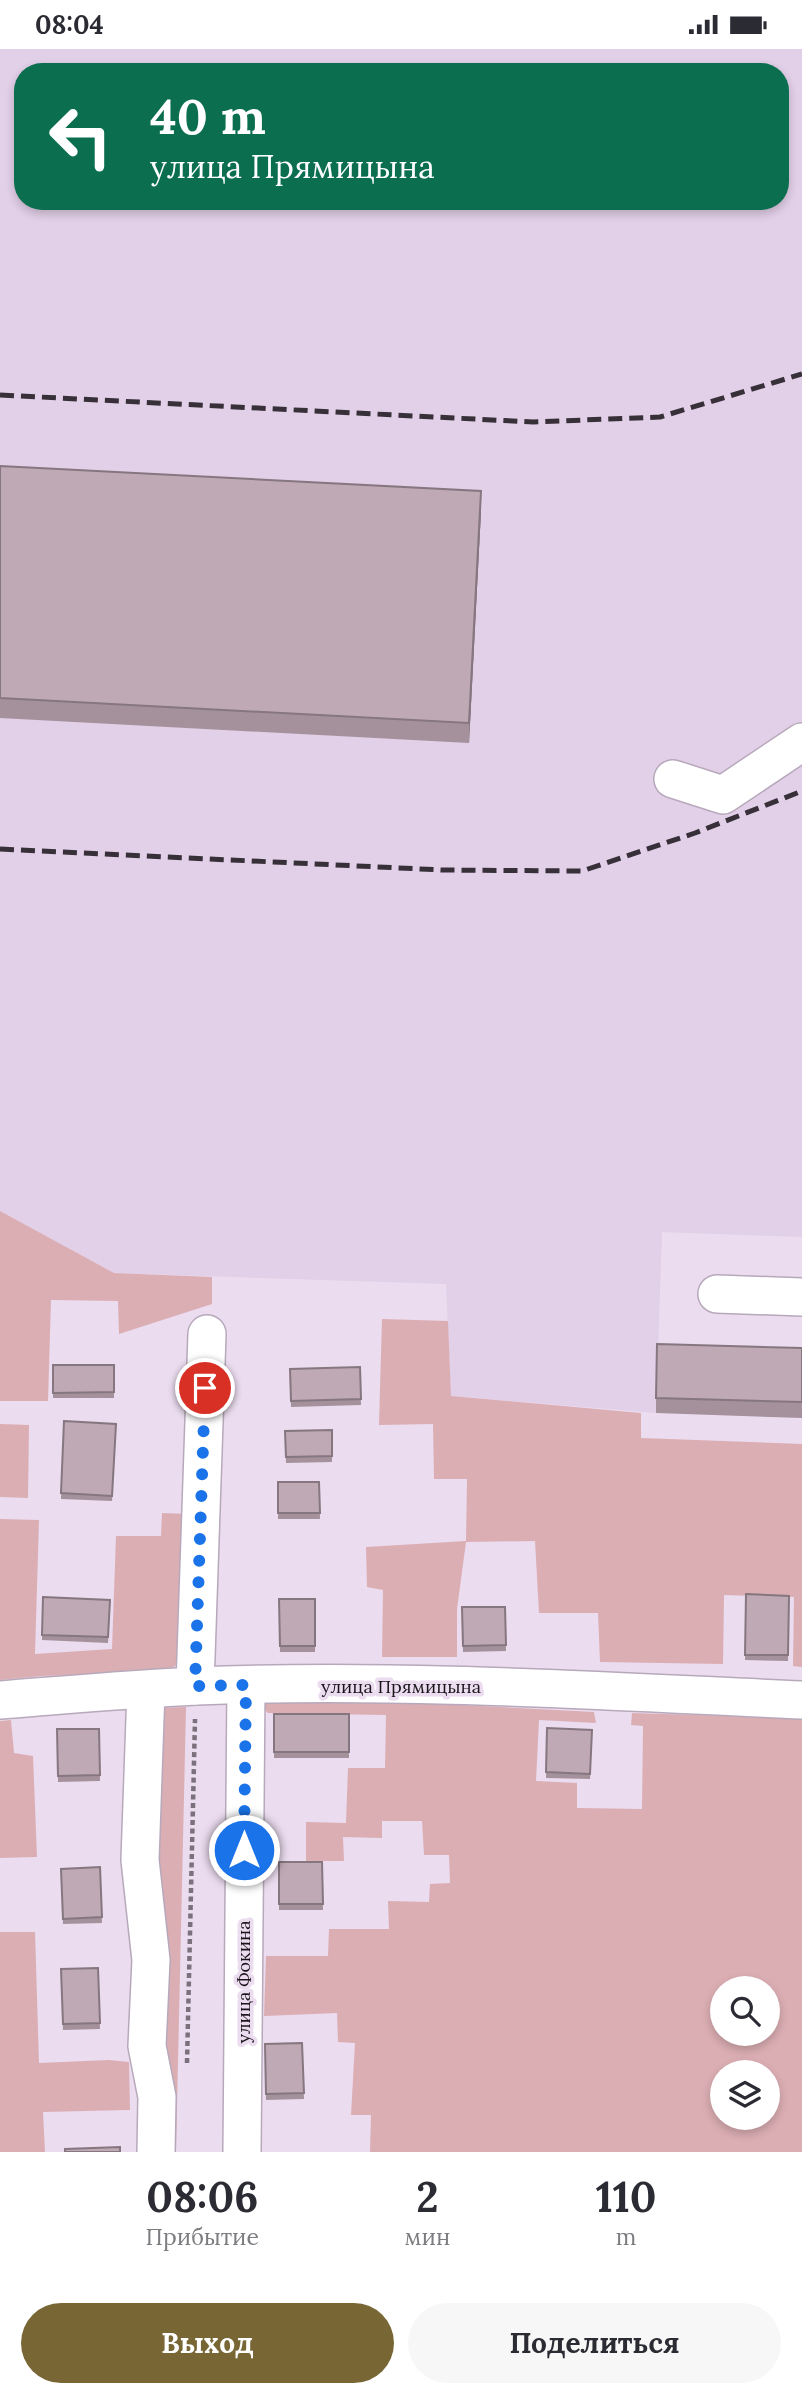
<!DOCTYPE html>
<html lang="ru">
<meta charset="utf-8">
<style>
:root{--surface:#fff;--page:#f7f7f7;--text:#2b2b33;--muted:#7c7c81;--accent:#786634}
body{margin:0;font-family:Lora,serif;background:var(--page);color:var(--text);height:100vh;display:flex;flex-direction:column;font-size:26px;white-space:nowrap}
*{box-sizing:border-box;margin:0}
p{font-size:23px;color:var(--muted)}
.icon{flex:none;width:38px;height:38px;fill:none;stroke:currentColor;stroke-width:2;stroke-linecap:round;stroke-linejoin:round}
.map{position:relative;height:2103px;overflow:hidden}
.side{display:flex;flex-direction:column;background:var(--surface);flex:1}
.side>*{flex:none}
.guide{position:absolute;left:14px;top:14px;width:775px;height:147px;border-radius:28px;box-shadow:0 4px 10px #0003;background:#0b6e4f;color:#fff;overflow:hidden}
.controls{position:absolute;left:710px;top:1927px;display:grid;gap:14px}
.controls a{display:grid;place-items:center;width:70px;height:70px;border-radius:50%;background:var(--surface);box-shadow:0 4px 10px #0003;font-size:35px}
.pin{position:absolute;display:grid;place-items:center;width:60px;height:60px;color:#fff;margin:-30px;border:4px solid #fff;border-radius:50%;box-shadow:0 2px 7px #0007}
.me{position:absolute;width:77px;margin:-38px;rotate:0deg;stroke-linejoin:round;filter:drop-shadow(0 0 5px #0008)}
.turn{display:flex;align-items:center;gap:24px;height:147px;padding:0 21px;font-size:32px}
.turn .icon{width:91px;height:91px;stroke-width:2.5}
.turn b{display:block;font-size:49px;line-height:60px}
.eta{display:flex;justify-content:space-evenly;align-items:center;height:119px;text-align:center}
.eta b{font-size:42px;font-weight:800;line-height:49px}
.cta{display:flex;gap:14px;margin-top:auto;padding:14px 21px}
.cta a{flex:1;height:80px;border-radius:42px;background:var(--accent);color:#fff;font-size:28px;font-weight:800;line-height:80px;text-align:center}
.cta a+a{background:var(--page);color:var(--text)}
.status{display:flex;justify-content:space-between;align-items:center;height:49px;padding:0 35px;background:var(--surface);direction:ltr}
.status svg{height:19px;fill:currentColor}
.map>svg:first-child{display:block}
.built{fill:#e2cfe8;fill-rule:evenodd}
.green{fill:#dbaeb3;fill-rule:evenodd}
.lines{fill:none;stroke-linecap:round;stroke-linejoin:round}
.minor-casing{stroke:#b7a9bb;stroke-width:40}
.path{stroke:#7b717d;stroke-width:4.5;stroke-dasharray:5 3.5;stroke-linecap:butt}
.minor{stroke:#fff;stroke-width:37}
.rail{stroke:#373038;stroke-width:5;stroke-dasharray:14 7;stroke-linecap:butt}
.wall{fill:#a4919c}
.shaded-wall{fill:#86767f}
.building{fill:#bfa9b5;stroke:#86767f;stroke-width:2}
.route{stroke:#1a73e8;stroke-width:12;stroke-dasharray:0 21.6}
.labels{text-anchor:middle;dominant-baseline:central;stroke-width:7;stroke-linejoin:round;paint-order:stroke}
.street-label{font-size:18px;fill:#19141a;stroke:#ebdcef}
</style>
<div class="status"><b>08:04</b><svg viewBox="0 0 49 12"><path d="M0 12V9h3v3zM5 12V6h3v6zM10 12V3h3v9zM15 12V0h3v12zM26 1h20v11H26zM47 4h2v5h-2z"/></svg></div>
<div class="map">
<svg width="802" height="2103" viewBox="0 0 802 2103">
<rect width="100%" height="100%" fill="#ebdcef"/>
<!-- built -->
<path class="built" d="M0 0H802V1188L662 1183 656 1364 451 1347 446 1235 114 1224 0 1162ZM23 23H780V152H23Z"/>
<!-- green -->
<g class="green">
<path d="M0 1162 114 1224 212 1228V1255L119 1285 118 1252 51 1251 48 1352H0Z"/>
<path d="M382 1270 448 1272 451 1347 641 1364V1389L802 1395V1618L793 1617 794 1548 724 1546 723 1615 600 1613 598 1564H539L535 1492 466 1493 457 1560V1608H382L383 1541 367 1538 366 1498 466 1492 467 1430H434L433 1375 379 1376Z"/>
<path d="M0 1375 29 1376 28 1449 0 1448Z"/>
<path d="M162 1464 188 1465 184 1611 166 1623 41 1627 0 1631V1470L39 1471 35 1605 112 1600 116 1487H161Z"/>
<path d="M255 1651 423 1654 594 1663 596 1674 539 1671 536 1732 577 1734V1759L642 1760 643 1677 631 1676 632 1664 802 1669V2103H370L371 2066H351L355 1994 338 1993 337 1964 264 1967 266 1907H328L329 1880H389L388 1852 429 1853 430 1835 450 1834 449 1806H424L422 1772H382V1789L343 1788 344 1812H306V1773L346 1774 348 1719H385L386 1666 268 1664ZM723 1939H768V1984H723ZM723 2023H768V2068H723Z"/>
<path d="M186 1658 176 2103H164L153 1659Z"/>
<path d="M11 1671 14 1704 33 1707 37 1808 0 1809V1672Z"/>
<path d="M0 1883H35L39 2014 109 2011 129 2013 130 2061 43 2063 45 2103H0Z"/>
</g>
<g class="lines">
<defs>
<g id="minor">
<path d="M673 730 723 746 802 693"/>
<path d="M717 1245 802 1248"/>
<path d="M195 1637 207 1285"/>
<path d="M146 1641 140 1811 151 1911 147 1997 157 2048 156 2103"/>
<path d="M0 1651C65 1646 131 1640 196 1637 398 1629 601 1642 802 1651"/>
<path d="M242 2103 246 1636"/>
</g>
</defs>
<!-- minor casing -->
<use href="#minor" class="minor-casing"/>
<!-- path -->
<path class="path" d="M187 2014 195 1670"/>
<!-- minor -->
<use href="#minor" class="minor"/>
<!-- rail -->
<g class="rail">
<path d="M0 346 533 373 660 368 802 325"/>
<path d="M0 800 442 821 582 822 695 784 802 742"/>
</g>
</g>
<!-- wall -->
<g class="wall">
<path d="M0 417 481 462 469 694 0 669Z"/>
<path d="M802 1299V1369L656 1364V1349Z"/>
<rect x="53" y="1316" width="61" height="33"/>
<path d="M360 1318 361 1356 291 1358 290 1320Z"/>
<path d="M64 1372 116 1375 112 1452 61 1450Z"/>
<path d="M332 1381V1413L286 1414 285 1382Z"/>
<path d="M278 1433H319L320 1470H278Z"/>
<path d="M746 1545 789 1547 788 1612 745 1611Z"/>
<path d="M43 1548 110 1551 108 1594 42 1591Z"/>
<path d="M279 1550H315V1603H280Z"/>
<path d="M462 1558H505L506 1602 463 1603Z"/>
<rect x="274" y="1665" width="75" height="44"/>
<path d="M547 1679 592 1681 590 1730 546 1729Z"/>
<path d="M57 1680H99L100 1732 58 1733Z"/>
<path d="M279 1813H322L323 1861H279Z"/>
<path d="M100 1818 102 1874 63 1875 61 1820Z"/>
<path d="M98 1919 100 1980 63 1981 61 1920Z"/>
<path d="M302 1994 304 2050 266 2051 265 1995Z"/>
</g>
<!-- shaded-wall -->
<path class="shaded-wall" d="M481 442V462L469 694V674Z"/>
<!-- building -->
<g class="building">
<path d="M0 417 481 442 469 674 0 649Z"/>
<path d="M657 1295 802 1299V1353L656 1349Z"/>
<path d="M53 1316H114V1343L53 1344Z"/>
<path d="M360 1318 361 1350 291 1352 290 1320Z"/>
<path d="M64 1372 116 1375 112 1447 61 1444Z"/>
<path d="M332 1381V1407L286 1408 285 1382Z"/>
<path d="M278 1433H319L320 1464H278Z"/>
<path d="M746 1545 789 1547 788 1606H745Z"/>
<path d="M43 1548 110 1551 108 1588 42 1586Z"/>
<path d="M279 1550H315V1597H280Z"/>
<path d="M462 1558H505L506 1596 463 1597Z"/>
<rect x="274" y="1665" width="75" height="38"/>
<path d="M547 1679 592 1681 590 1725 546 1723Z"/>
<path d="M57 1680H99L100 1726 58 1727Z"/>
<path d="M279 1813H322L323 1855H279Z"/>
<path d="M100 1818 102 1868 63 1870 61 1820Z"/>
<path d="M98 1919 100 1974 63 1975 61 1920Z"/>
<path d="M302 1994 304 2044 266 2045 265 1995Z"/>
<path d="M120 2098V2103H65V2100Z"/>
</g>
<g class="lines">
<!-- route -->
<path class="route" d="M205 1339 195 1637 246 1636 244 1801"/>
</g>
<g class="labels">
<!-- street labels -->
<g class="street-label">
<text x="401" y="1637">улица Прямицына</text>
<text transform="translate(243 1933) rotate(-90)">улица Фокина</text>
</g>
</g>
</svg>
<div class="controls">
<a><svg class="icon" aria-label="search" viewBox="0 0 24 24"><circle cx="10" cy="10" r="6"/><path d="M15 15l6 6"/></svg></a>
<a><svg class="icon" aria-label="layers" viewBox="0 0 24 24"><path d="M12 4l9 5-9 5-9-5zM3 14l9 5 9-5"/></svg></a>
</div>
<div class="pin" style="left:205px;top:1339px;background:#d93025"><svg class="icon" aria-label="arrive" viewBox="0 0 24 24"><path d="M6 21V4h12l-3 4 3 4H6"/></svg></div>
<svg class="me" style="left:244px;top:1801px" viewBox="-20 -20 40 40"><circle r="17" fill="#1a73e8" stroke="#fff" stroke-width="3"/><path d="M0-11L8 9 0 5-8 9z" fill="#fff"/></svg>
<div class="guide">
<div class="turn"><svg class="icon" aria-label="left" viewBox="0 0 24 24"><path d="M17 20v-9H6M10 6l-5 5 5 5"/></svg><div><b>40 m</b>улица Прямицына</div></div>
</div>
</div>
<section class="side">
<div class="eta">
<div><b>08:06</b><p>Прибытие</p></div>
<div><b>2</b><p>мин</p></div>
<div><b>110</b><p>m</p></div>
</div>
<div class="cta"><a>Выход</a><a>Поделиться</a></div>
</section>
